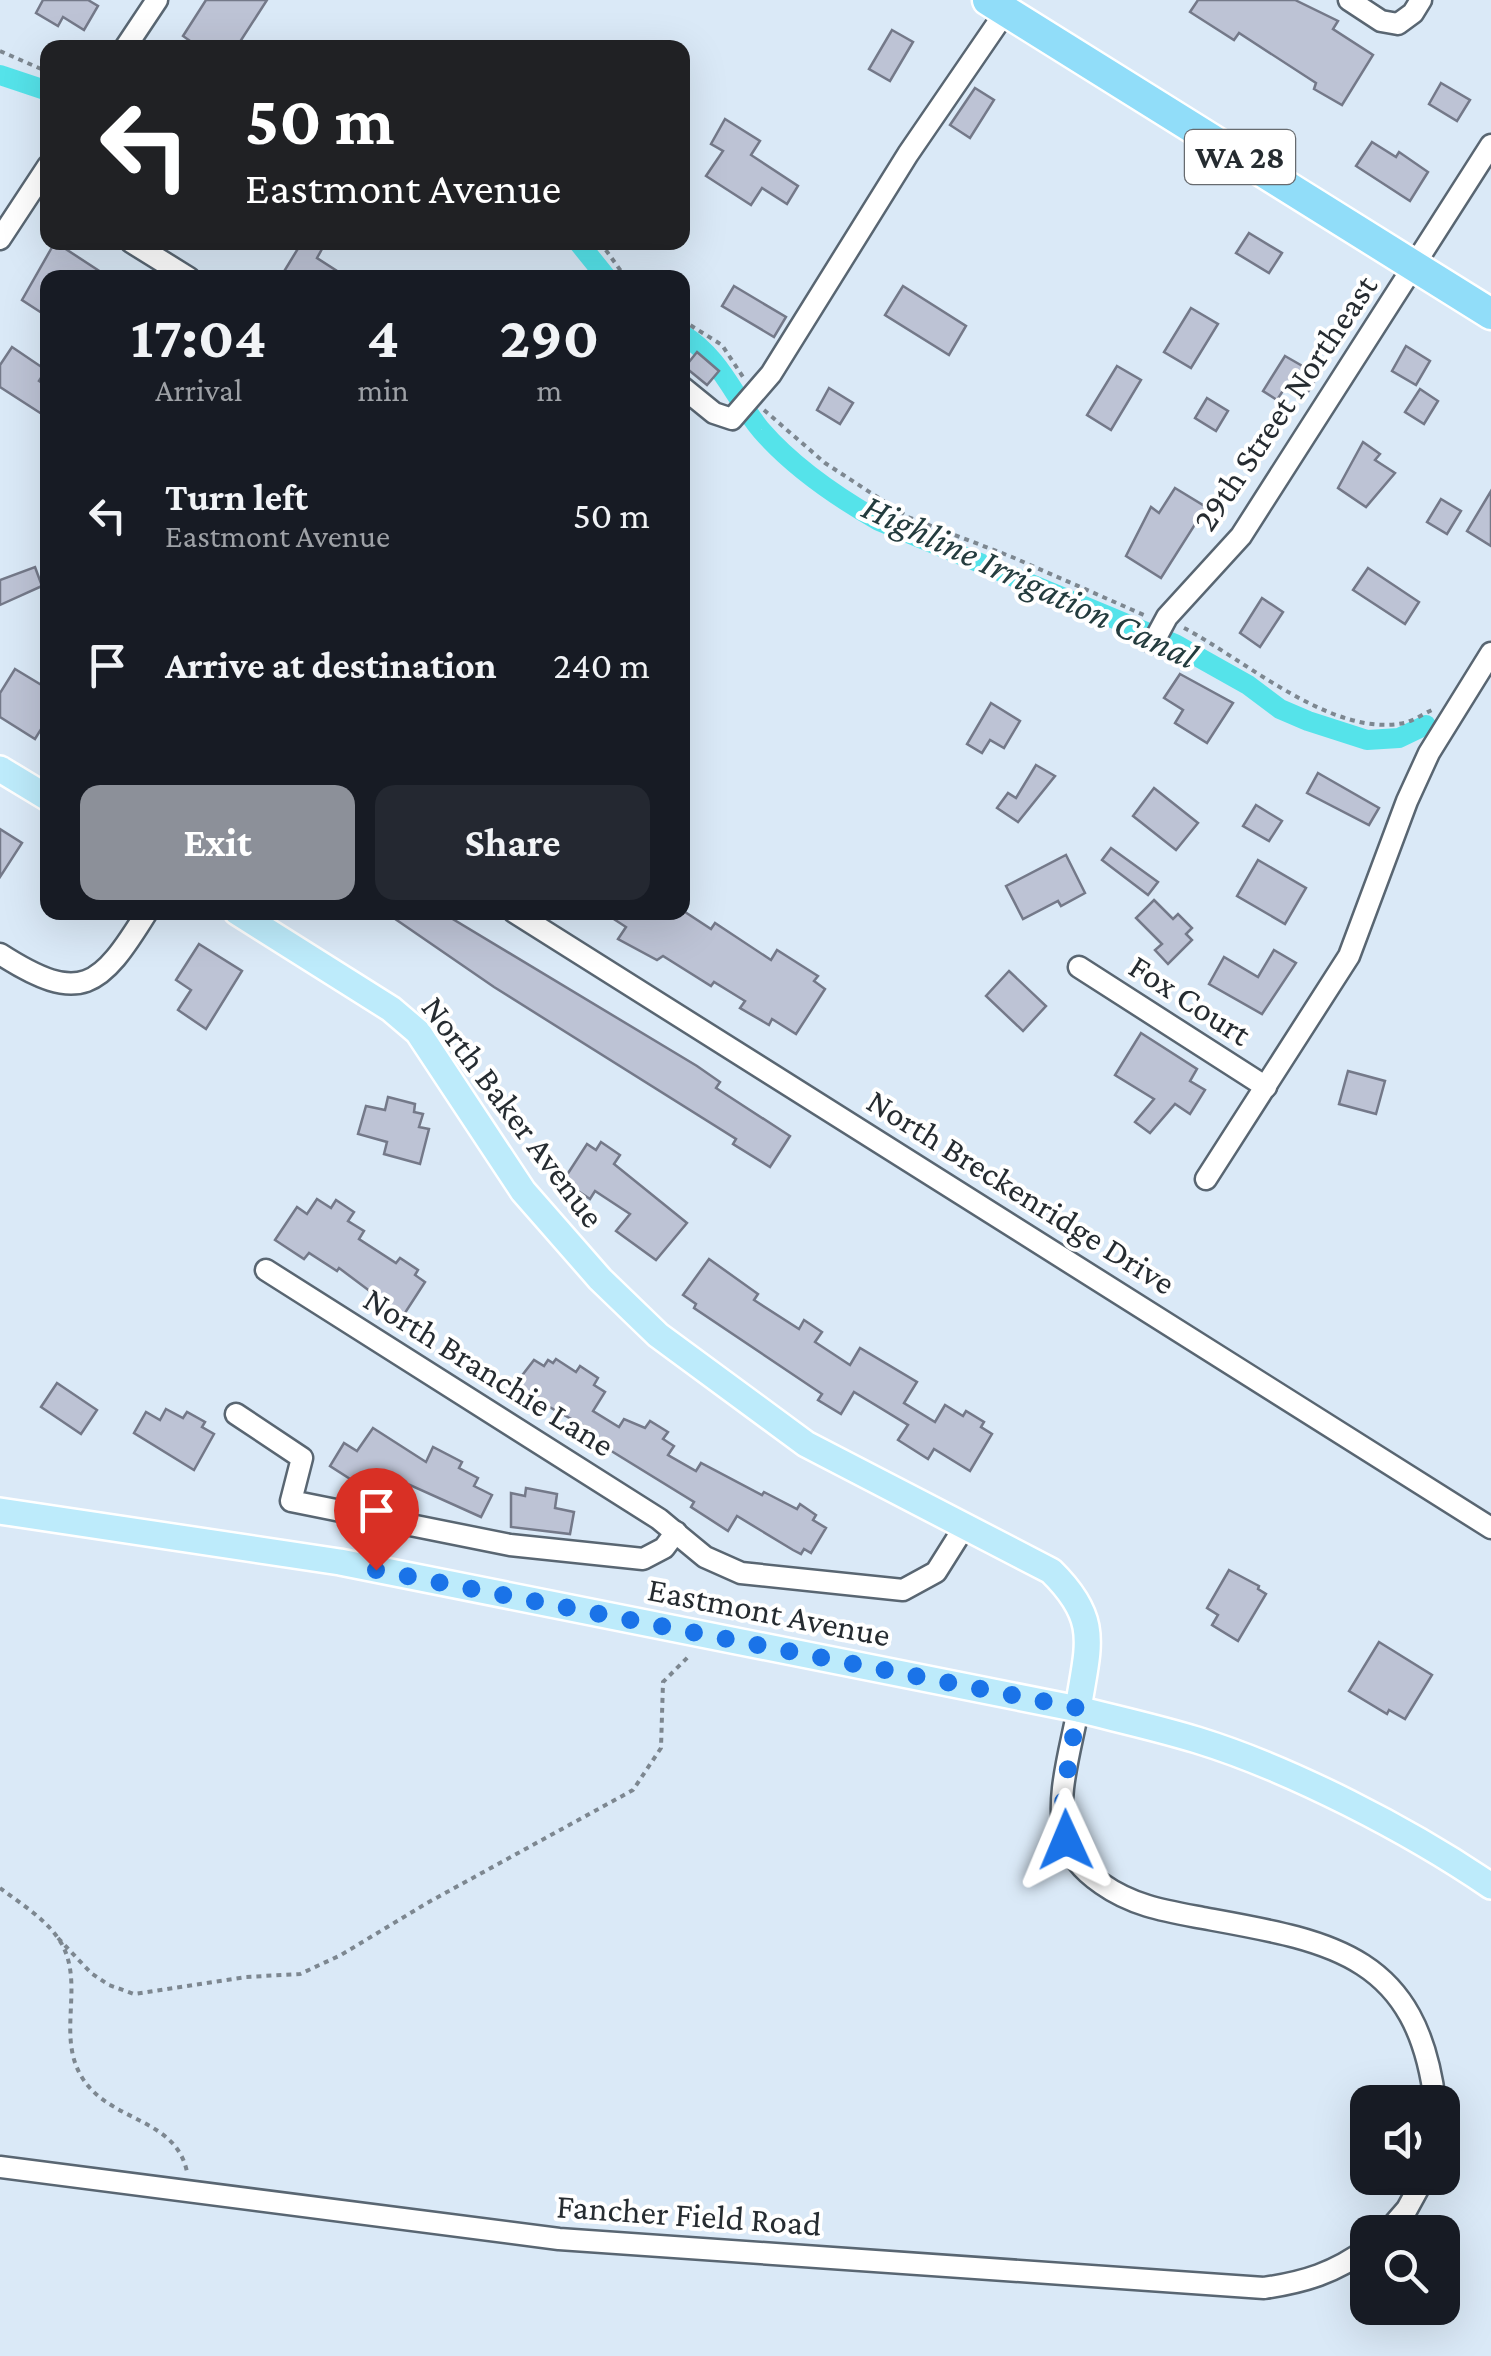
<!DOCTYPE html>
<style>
:root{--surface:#171b24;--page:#242831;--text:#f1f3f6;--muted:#9ea1a6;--accent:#8c9099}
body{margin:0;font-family:"Crimson Pro",serif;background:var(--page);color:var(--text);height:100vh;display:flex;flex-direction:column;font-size:38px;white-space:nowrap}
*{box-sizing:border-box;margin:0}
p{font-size:32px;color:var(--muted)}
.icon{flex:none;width:55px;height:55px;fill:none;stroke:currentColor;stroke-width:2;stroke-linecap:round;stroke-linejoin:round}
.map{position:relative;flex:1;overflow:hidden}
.side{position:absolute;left:40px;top:270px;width:650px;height:650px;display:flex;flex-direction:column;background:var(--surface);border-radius:20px;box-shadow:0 10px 40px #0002}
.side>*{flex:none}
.banner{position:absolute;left:40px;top:40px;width:650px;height:210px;border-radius:20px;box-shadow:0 10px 40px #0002;background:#202124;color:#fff;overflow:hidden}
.controls{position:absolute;left:1350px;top:2085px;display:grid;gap:20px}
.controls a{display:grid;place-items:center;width:110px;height:110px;border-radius:20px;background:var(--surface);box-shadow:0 10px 40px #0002;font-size:50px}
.pin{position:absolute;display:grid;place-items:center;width:85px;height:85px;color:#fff;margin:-102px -42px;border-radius:50% 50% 50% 0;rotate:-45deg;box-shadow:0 0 10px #0007}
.pin .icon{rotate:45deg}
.me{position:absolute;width:110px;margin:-55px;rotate:359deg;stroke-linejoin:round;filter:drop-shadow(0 0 8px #0008)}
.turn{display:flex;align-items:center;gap:35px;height:210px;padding:0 40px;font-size:45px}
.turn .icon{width:130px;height:130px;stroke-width:2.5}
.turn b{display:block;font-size:70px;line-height:85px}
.eta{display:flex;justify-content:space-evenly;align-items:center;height:170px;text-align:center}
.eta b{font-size:60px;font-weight:700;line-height:70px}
.button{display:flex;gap:20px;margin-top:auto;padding:20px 40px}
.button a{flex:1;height:115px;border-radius:20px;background:var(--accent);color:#fff;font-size:40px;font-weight:700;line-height:115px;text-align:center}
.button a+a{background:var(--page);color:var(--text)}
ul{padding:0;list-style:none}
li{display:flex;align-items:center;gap:30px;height:150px;padding:0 40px}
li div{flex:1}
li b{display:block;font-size:38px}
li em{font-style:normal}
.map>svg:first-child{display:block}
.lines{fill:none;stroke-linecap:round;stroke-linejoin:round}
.canal{stroke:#55e3ea;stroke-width:20}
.building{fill:#bdc3d5;stroke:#747989;stroke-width:2.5}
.minor-casing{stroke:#596672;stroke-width:25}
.major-casing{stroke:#fff;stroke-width:30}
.highway-casing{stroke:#fff;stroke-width:35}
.path{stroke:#7d8790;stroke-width:4;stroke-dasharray:5 5;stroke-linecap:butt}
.minor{stroke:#fff;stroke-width:20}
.major{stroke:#bdebfb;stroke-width:25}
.highway{stroke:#91ddf9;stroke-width:30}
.route{stroke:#1a73e8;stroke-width:18;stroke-dasharray:0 32.4}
.labels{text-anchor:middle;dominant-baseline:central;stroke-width:8;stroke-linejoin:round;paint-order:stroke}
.shield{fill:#fff;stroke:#676b6f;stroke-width:2.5}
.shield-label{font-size:32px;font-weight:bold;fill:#262c31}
.street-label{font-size:35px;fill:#262c31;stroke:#fff}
.water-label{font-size:38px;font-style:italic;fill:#243c3e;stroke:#fff}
</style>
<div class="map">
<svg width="1491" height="2356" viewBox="0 0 1491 2356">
<rect width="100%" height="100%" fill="#dae9f7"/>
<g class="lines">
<!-- canal -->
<g class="canal">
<path d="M0 75 48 91"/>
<path d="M578 242 607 278"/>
<path d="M682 334C722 359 733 396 761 430 793 467 837 497 879 521L1175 644 1248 685 1280 709 1308 721 1367 740 1399 738 1426 725"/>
</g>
</g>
<!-- building -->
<g class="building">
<path d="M43 0H88L98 6 84 30 63 17 58 26 36 13Z"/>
<path d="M206 0H267L236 48H200L183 36Z"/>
<path d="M1198 0H1295L1338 21 1333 29 1373 55 1342 105 1314 89 1316 83 1239 33 1234 40 1190 12Z"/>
<path d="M892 30 913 42 890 81 869 69Z"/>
<path d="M1441 83 1470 100 1457 121 1429 104Z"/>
<path d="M975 88 994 100 970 138 950 125Z"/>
<path d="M725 119 760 141 751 155 798 186 787 204 762 188 751 205 706 176 723 151 711 144Z"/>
<path d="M1372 142 1396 157 1399 152 1428 172 1410 201 1356 166Z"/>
<path d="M1249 233 1282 253 1269 273 1236 253Z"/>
<path d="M55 242 110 278H48V317L22 300Z"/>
<path d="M302 242H312L322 249 317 258 348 278H280Z"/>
<path d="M734 286 786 317 774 337 722 306Z"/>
<path d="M903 286 966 326 949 355 885 315Z"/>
<path d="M1191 308 1218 324 1191 368 1164 352Z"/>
<path d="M1406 346 1430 361 1416 385 1392 371Z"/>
<path d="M12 347 46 370 39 381 48 387V418L0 387V365Z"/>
<path d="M697 352 719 371 707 385 685 367Z"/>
<path d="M1285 356 1318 375 1305 397 1286 386 1277 400 1263 391Z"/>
<path d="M1117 366 1141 380 1111 430 1087 415Z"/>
<path d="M829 388 853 403 840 424 817 410Z"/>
<path d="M1420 389 1438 401 1424 424 1405 412Z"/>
<path d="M1207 398 1228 411 1216 431 1195 418Z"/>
<path d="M1363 442 1380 454 1375 460 1395 473 1366 507 1338 488Z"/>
<path d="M1175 488 1206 507 1161 578 1126 556 1151 507 1159 513Z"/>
<path d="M1491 491V546L1467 531Z"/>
<path d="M1441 499 1461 511 1447 534 1427 522Z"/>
<path d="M35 567 42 586 0 605V580Z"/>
<path d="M1368 568 1419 602 1405 624 1353 590Z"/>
<path d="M1262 598 1283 612 1260 647 1240 633Z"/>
<path d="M15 669 48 689V718L35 739 0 717V693Z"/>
<path d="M1180 674 1233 703 1207 743 1175 723 1183 710 1164 698Z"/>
<path d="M991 703 1020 721 1004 748 990 740 982 753 967 744Z"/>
<path d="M1036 765 1055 776 1018 822 997 808 1008 793 1016 798Z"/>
<path d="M1318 773 1379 808 1369 825 1307 793Z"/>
<path d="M1154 788 1198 823 1176 850 1133 816Z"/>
<path d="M1256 805 1282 821 1269 841 1243 826Z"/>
<path d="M0 829 22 843 0 877Z"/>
<path d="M1111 848 1158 882 1148 895 1102 860Z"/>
<path d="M1066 855 1085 893 1061 906 1058 901 1023 919 1006 886Z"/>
<path d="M1258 860 1306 888 1285 924 1237 896Z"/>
<path d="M1154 900 1173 919 1178 914 1192 928 1186 934 1192 940 1168 964 1155 950 1162 944 1136 918Z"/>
<path d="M385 912H441L697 1066 720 1082 716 1088 790 1136 770 1167 733 1144 736 1139 494 987Z"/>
<path d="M603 912H685L711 929 715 923 771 960 777 950 818 976 814 981 825 989 796 1034 772 1019 769 1025 740 1008 745 1001 714 982 711 986 663 956 657 960 618 939 626 927Z"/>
<path d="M199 944 242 971 206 1029 178 1010 191 990 176 980Z"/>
<path d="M1274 950 1296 963 1262 1014 1209 984 1224 957 1258 977Z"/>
<path d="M1009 971 1046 1006 1023 1031 986 996Z"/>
<path d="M1141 1033 1197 1069 1190 1081 1205 1090 1190 1114 1175 1104 1150 1133 1135 1122 1154 1099 1115 1075Z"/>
<path d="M1348 1071 1385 1081 1376 1114 1339 1104Z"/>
<path d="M388 1097 415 1104 414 1112 423 1114 419 1127 429 1129 420 1164 384 1154 387 1142 358 1134 366 1106 385 1110Z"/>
<path d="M601 1142 620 1155 614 1164 687 1223 656 1260 616 1231 630 1214 595 1191 590 1199 563 1181 587 1144 596 1150Z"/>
<path d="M317 1199 331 1208 336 1200 354 1212 348 1221 364 1231 359 1239 396 1263 400 1258 418 1270 415 1275 425 1282 403 1316 339 1268 337 1271 309 1253 304 1259 275 1240 297 1207 307 1214Z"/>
<path d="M709 1259 758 1294 754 1300 799 1329 804 1320 822 1332 815 1342 850 1365 860 1348 917 1382 904 1403 935 1422 945 1405 963 1416 966 1411 984 1422 981 1427 992 1434 970 1471 934 1449 928 1459 898 1440 908 1425 854 1392 841 1414 818 1400 822 1394 694 1308 696 1304 683 1295Z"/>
<path d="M556 1359 576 1372 580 1366 598 1378 594 1385 605 1392 593 1411 619 1427 624 1419 645 1428 650 1421 668 1432 663 1439 674 1446 668 1455 696 1471 701 1463 762 1495 764 1492 797 1509 800 1504 816 1515 813 1520 826 1528 811 1553 804 1549 801 1554 793 1550 737 1516 728 1531 691 1507 694 1502 600 1444 592 1437 595 1432 513 1387 534 1360 544 1366 548 1360 553 1363Z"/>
<path d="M57 1383 97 1410 81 1434 41 1407Z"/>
<path d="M166 1409 183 1418 187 1412 205 1422 202 1427 214 1434 194 1470 134 1433 146 1412 160 1420Z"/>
<path d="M373 1428 426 1462 433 1447 462 1462 459 1468 478 1478 474 1486 492 1495 481 1517 399 1480 392 1490 364 1475 358 1484 330 1466 344 1443 357 1451Z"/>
<path d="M526 1488 557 1494 555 1508 574 1512 570 1534 511 1527V1493L525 1496Z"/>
<path d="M1229 1570 1259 1586 1258 1589 1266 1594 1238 1641 1212 1625 1218 1615 1207 1608Z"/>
<path d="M1379 1642 1432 1675 1405 1719 1389 1710 1387 1714 1349 1691Z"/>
</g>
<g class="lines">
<defs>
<g id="minor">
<path d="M1349 0 1381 21 1398 24 1413 13 1421 0"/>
<path d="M125 48 157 0"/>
<path d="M0 239 48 166"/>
<path d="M131 242 189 278"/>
<path d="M682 387 714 413 732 419 771 374 908 154 1006 11"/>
<path d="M1153 643 1167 617 1241 536 1491 145"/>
<path d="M514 912 1491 1528"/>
<path d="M0 954C81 1006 100 988 147 912"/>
<path d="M1079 967 1266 1087"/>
<path d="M1206 1179 1349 956 1407 801 1429 753 1491 653"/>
<path d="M266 1270 659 1519 705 1557 741 1573 903 1590 936 1572 965 1526"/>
<path d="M236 1414 302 1458 291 1501 510 1545 643 1559 664 1548 676 1532"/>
<path d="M1078 1709C1071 1749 1055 1797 1065 1837 1070 1857 1086 1873 1102 1884 1133 1906 1166 1911 1203 1918 1329 1941 1417 1953 1435 2102"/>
<path d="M0 2167 559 2239 1264 2288C1304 2282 1335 2273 1368 2248"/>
<path d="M1387 2232 1407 2209 1424 2178"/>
</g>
<g id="major">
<path d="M0 769 48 798"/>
<path d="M237 912 391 1009 418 1032 523 1191 600 1279 658 1335 806 1444 1051 1571C1101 1620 1088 1645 1078 1709"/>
<path d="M0 1511 340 1562 1078 1709C1117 1719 1158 1728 1197 1740 1291 1769 1409 1830 1491 1886"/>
</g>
<path id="highway" d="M988 0 1491 314"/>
</defs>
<!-- minor casing -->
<use href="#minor" class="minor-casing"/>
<!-- major casing -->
<use href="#major" class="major-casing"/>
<!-- highway casing -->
<use href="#highway" class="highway-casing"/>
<!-- path -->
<g class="path">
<path d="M0 51 48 72"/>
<path d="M600 242 626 278"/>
<path d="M682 320 722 345 743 377"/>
<path d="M764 410 825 463 908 517 1012 557 1144 615"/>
<path d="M1184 628C1244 659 1332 738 1404 723 1413 721 1423 714 1432 710"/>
<path d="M0 1888C20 1903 44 1918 58 1938 88 1981 54 2035 83 2079 111 2122 176 2118 187 2172"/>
<path d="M58 1938 91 1973 109 1985 134 1994 246 1977 300 1974 341 1955 427 1903 633 1790 661 1748 663 1682 689 1656"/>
</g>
<!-- minor -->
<use href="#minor" class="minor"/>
<!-- major -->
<use href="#major" class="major"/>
<!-- highway -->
<use href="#highway" class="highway"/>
</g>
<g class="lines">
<!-- route -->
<path class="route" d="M376 1570 1078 1708 1063 1798 1066 1840"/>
</g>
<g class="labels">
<!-- shield labels -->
<rect class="shield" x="1185" y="130" width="110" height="54" rx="8"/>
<g class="shield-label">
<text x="1240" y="157">WA 28</text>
</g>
<!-- street labels -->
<g class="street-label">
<text transform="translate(1285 403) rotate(-56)">29th Street Northeast</text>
<text transform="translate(1190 1000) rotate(33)">Fox Court</text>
<text transform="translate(513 1112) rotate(53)">North Baker Avenue</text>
<text transform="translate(1021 1192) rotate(32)">North Breckenridge Drive</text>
<text transform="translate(489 1372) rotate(32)">North Branchie Lane</text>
<text transform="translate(769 1612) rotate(11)">Eastmont Avenue</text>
<text transform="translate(689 2215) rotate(4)">Fancher Field Road</text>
</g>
<!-- water labels -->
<g class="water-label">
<text transform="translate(1030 581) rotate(25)">Highline Irrigation Canal</text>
</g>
</g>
</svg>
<div class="controls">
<a><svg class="icon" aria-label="sound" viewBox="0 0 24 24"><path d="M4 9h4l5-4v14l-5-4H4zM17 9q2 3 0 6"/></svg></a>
<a><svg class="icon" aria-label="search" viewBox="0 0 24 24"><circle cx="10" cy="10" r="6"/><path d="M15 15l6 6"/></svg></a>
</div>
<div class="pin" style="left:376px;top:1570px;background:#d93025"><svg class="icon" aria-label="arrive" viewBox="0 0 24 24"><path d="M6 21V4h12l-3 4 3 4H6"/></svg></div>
<svg class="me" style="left:1066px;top:1840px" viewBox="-20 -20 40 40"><path d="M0-17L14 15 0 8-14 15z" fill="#1a73e8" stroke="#fff" stroke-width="4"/></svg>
<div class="banner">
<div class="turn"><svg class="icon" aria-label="left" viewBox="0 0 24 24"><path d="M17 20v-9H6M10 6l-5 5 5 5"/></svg><div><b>50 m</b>Eastmont Avenue</div></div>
</div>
<section class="side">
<div class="eta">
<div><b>17:04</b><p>Arrival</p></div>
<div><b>4</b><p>min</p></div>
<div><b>290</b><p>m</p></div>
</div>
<ul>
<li><svg class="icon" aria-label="left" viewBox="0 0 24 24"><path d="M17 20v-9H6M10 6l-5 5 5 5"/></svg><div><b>Turn left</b><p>Eastmont Avenue</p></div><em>50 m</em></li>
<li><svg class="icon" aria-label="arrive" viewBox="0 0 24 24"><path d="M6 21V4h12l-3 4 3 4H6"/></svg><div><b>Arrive at destination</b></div><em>240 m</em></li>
</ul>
<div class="button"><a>Exit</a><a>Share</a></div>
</section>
</div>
